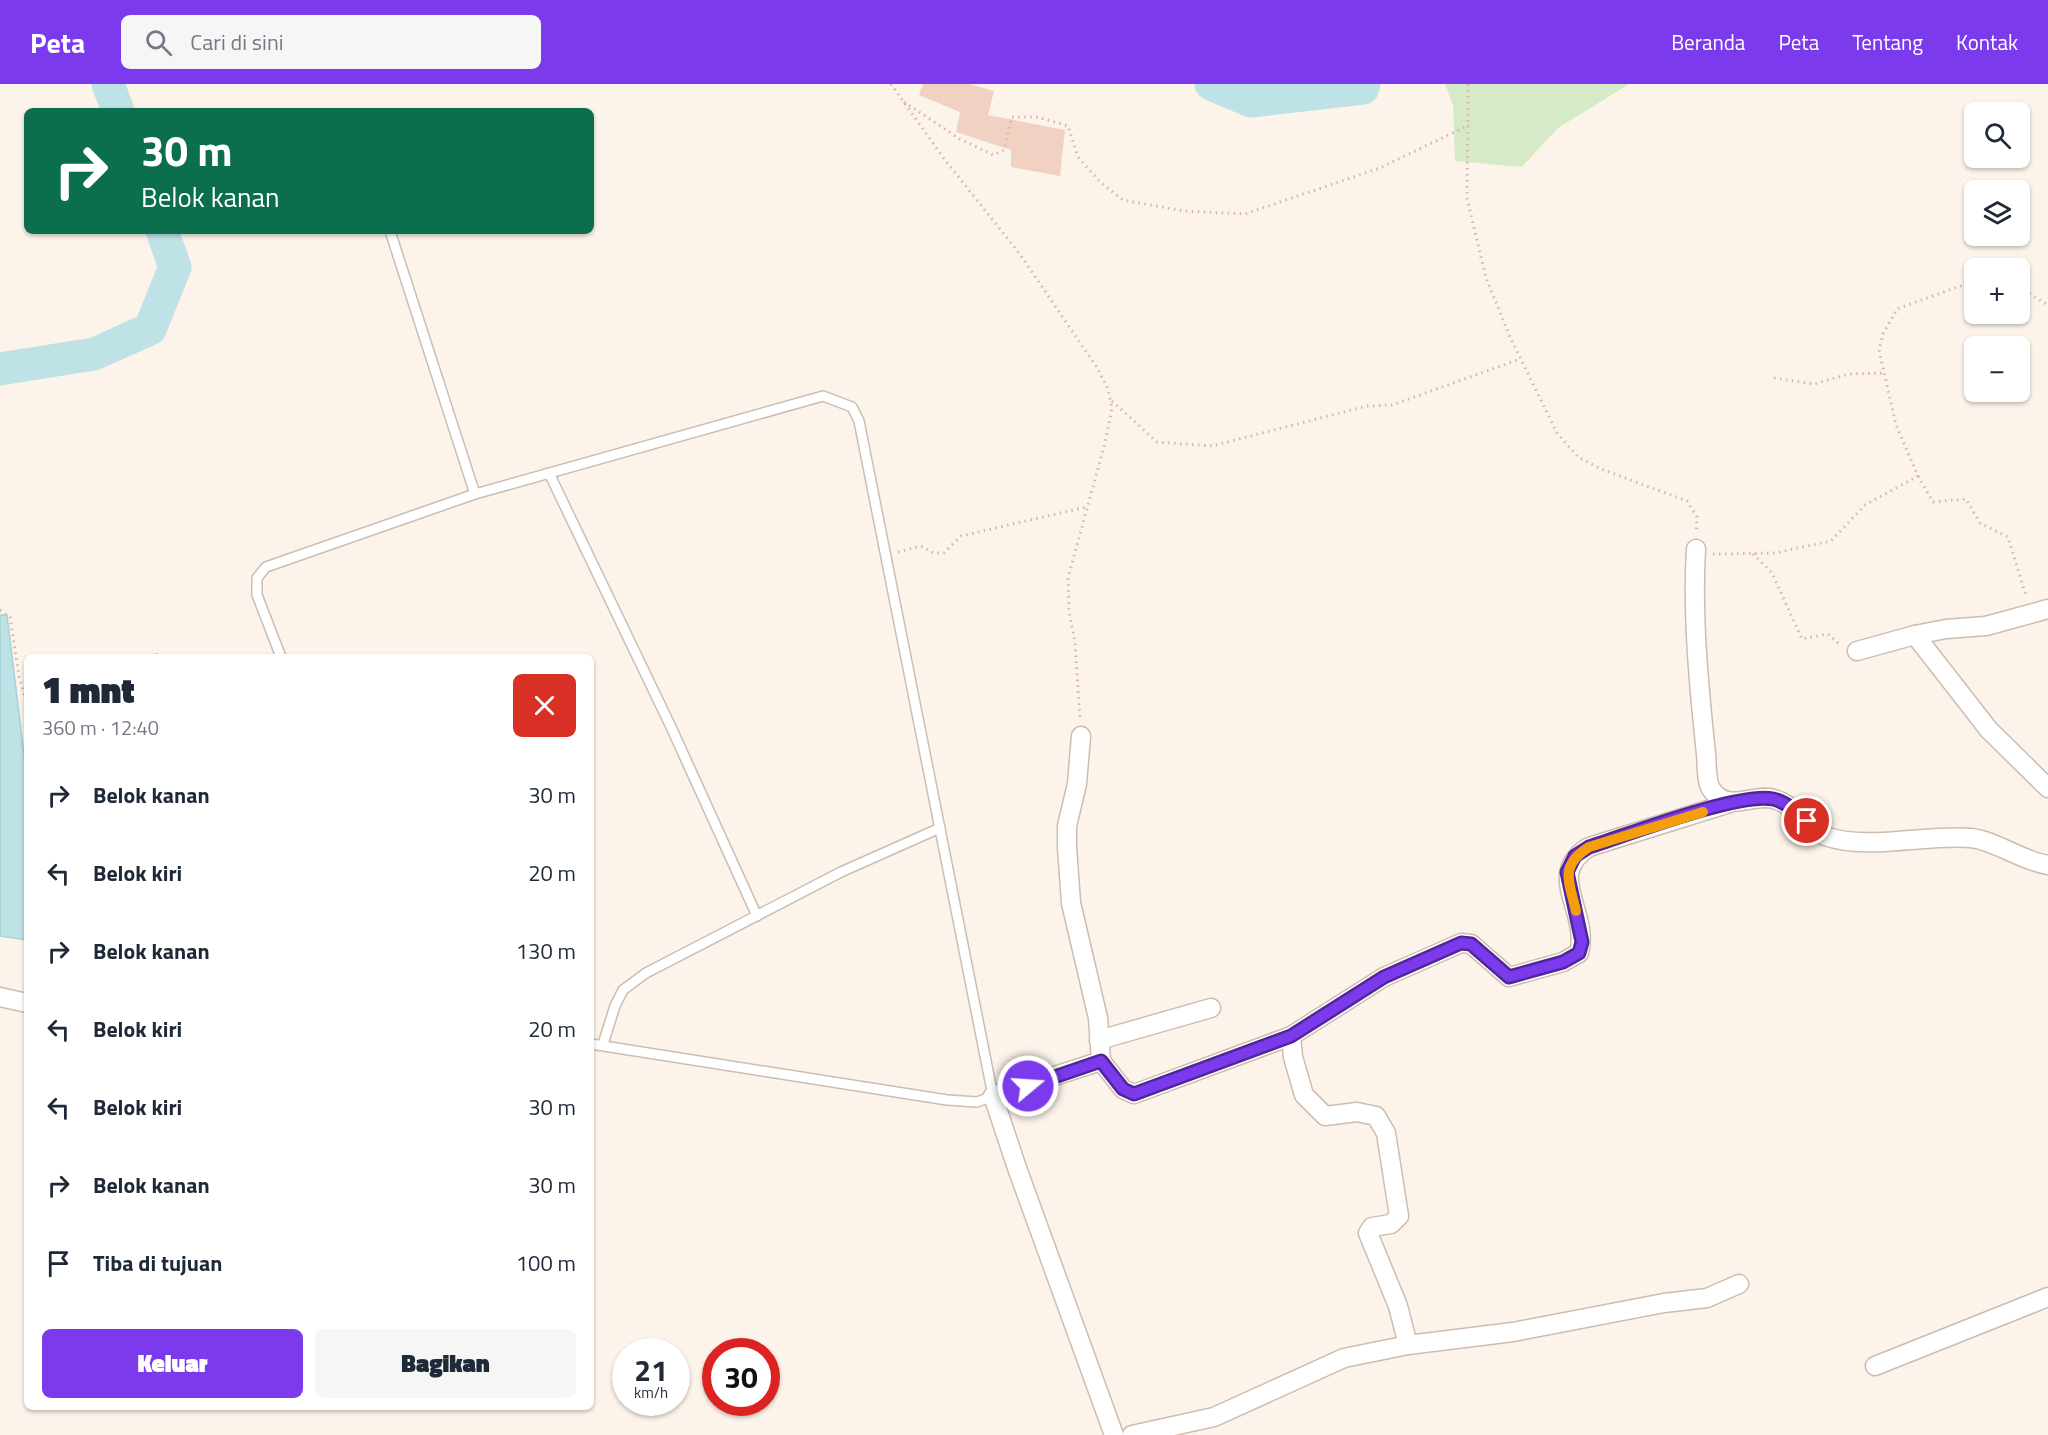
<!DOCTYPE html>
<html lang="id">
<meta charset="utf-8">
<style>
:root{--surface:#fff;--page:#f6f6f7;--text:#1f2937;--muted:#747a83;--accent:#7c3aed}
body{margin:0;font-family:"Titillium Web",sans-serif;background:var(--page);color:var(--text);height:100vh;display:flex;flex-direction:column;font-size:22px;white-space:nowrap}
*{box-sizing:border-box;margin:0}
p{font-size:20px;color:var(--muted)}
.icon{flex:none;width:33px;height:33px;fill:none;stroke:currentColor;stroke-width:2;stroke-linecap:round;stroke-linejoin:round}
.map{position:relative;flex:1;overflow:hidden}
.sheet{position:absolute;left:24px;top:570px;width:570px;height:756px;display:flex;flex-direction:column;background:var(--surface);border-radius:9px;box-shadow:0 2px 4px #0004}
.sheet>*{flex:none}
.top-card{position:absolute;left:24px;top:24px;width:570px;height:126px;border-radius:9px;box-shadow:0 2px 4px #0004;background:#0b6e4f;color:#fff;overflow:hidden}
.controls{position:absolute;left:1964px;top:18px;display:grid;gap:12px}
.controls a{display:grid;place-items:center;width:66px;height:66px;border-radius:9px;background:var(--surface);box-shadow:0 2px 4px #0004;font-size:30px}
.speed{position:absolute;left:612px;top:1254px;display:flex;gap:12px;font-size:30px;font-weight:700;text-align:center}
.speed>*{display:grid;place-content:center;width:78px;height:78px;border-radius:50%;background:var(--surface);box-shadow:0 2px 4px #0004;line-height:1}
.speed small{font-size:15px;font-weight:400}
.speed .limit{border:9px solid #d22;background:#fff;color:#111}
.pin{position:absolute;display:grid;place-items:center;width:51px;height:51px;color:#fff;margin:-26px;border:3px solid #fff;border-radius:50%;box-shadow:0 2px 6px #0007}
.me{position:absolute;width:66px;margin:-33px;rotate:72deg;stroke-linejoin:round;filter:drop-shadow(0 0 4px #0008)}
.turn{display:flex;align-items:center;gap:21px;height:126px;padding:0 18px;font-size:27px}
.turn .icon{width:78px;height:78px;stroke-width:2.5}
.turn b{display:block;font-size:42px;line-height:51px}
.round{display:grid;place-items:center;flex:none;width:63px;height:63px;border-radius:9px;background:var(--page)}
.head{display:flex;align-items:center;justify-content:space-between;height:102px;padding:0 18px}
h1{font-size:36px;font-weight:800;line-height:45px}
.button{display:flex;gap:12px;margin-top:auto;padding:12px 18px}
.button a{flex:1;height:69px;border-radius:9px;background:var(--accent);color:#fff;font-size:24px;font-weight:800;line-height:69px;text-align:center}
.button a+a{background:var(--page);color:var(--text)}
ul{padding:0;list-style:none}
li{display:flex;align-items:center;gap:18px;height:78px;padding:0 18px}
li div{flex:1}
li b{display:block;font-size:22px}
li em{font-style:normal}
header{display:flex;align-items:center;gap:36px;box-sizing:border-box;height:84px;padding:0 30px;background:var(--accent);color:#fff}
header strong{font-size:28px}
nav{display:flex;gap:33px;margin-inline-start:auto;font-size:21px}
.search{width:420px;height:54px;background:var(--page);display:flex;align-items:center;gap:15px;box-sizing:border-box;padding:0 21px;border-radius:9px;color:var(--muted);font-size:22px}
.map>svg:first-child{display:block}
.green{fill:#d7eac8}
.water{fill:#bee2e6;stroke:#a4d2d8;stroke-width:1.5}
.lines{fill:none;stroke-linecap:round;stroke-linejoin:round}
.river{stroke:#bee2e6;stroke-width:33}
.building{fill:#f1d2c2}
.service-casing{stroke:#cebcaf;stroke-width:12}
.minor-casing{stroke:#cebcaf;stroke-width:21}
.path{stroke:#d7b6a4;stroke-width:3;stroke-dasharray:1.5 4.5;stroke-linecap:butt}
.service{stroke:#fff;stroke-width:9}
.minor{stroke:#fff;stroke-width:18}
.route-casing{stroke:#51269a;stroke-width:15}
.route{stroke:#7c3aed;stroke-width:10}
.slow{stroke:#f59e0b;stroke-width:10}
</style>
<header>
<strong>Peta</strong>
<div class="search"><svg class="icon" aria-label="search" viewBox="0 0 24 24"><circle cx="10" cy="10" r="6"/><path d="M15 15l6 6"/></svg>Cari di sini</div>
<nav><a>Beranda</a><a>Peta</a><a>Tentang</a><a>Kontak</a></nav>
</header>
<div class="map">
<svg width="2048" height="1351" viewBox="0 0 2048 1351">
<rect width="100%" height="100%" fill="#fcf4ea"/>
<!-- green -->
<path class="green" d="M1445 0H1629L1558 44 1522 83 1455 77 1453 21Z"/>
<!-- water -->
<path class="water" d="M0 531H7L27 696V856L0 852Z"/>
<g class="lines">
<!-- river -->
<g class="river">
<path d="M108 0 118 27"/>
<path d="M1211 0 1251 17 1363 4 1364 0"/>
<path d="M0 285 94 270 150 245 175 183 162 147"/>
</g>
</g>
<!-- building -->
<path class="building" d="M923 0H970L994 7 988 31 1065 46 1060 92 1011 83V66L956 48 960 28 919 11Z"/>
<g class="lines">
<defs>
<g id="service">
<path d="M390 147 475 410"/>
<path d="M549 389 671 643 757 832"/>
<path d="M281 573 257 511V494L266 483 475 410 823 312 852 323 859 337 993 1012 977 1018 947 1016 591 960"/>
<path d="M603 960 615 922 623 906 646 889 841 788 940 744"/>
</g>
<g id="minor">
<path d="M1696 465C1692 532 1699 603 1706 670 1707 680 1706 697 1711 705 1728 730 1751 709 1774 715 1796 721 1806 745 1825 752 1867 767 1928 750 1971 754 1994 756 2022 777 2048 781"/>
<path d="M1915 551 1989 646 2048 704"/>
<path d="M1857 567 1915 551 1946 545 1986 542 2048 525"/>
<path d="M1081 652 1077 700 1067 742V763L1071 819 1098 934 1101 977"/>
<path d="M0 913 27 919"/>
<path d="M1291 952 1293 973 1304 1011 1325 1032 1357 1028 1376 1032 1386 1049 1399 1132 1391 1140 1372 1143 1368 1149 1398 1222 1408 1261"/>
<path d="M1099 956 1211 924"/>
<path d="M1875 1282 2048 1213"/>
<path d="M1114 1351 1017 1084 993 1012 1101 977 1123 1005 1134 1010 1291 952 1384 893 1461 859 1471 860 1509 893 1563 878 1579 869C1590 827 1544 791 1589 763L1730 719"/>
<path d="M1132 1351 1214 1333 1344 1274 1408 1261 1513 1248 1664 1219 1707 1214 1739 1200"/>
</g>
</defs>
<!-- service casing -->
<use href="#service" class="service-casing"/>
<!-- minor casing -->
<use href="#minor" class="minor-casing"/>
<!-- path -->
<g class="path">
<path d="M891 0 945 76 1019 169 1096 282 1108 305 1112 324 1105 359 1068 494 1069 527 1075 558 1080 635"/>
<path d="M1468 0 1467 114 1486 194 1510 253 1557 349 1578 373 1601 385 1687 417 1697 433 1696 449"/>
<path d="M904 18 960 55 993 71 1004 66 1012 33H1038L1068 42 1078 73 1101 99 1123 116 1184 127 1245 130 1380 84 1469 41"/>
<path d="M2019 203 2048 221"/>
<path d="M1774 294 1814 300 1849 290 1885 289"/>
<path d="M1112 317 1157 358 1212 362 1367 322 1392 321 1520 275"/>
<path d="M1918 392 1933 418 1966 415 1980 439 2008 453 2026 512"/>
<path d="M898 468 921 462 933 469H944L961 452 1086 423"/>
<path d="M1713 470 1775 469 1831 457 1865 421 1918 392 1896 341 1879 266 1883 250 1897 225 1974 197"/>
<path d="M1753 470 1772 489 1802 555 1828 550 1840 561"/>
<path d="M0 526 10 533 19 592 27 619"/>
<path d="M151 573 155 570 170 573"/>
</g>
<!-- service -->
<use href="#service" class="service"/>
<!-- minor -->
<use href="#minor" class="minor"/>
</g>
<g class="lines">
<defs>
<path id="route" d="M1028 1002 1101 977 1123 1005 1134 1010 1291 952 1384 893 1461 859 1471 860 1509 893 1563 878 1579 869 1582 858 1567 788 1575 772 1589 763C1627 751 1739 708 1773 715 1786 718 1797 728 1807 737"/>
</defs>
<!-- route casing -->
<use href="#route" class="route-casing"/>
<!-- route -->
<use href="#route" class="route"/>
<!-- slow -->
<path class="slow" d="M1576 827C1569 797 1559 782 1589 763L1703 728"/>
</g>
</svg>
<div class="controls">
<a><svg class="icon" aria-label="search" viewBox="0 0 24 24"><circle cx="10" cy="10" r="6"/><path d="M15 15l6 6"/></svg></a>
<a><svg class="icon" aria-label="layers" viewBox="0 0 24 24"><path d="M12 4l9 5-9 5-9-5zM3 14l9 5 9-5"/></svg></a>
<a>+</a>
<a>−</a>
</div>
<div class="speed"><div>21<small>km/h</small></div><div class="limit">30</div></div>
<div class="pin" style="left:1807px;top:737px;background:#d93025"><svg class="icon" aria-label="arrive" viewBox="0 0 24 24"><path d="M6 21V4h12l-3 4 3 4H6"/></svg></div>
<svg class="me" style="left:1028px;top:1002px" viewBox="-20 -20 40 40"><circle r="17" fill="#7c3aed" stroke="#fff" stroke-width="3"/><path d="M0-11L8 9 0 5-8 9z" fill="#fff"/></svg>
<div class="top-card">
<div class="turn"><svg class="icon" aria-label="right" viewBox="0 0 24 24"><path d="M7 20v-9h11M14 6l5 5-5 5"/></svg><div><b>30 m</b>Belok kanan</div></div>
</div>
<section class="sheet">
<div class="head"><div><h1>1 mnt</h1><p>360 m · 12:40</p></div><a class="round" style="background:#d93025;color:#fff"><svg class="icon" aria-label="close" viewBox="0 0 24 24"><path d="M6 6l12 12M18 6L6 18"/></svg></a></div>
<ul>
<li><svg class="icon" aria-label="right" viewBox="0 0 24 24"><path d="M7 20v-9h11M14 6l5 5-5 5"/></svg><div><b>Belok kanan</b></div><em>30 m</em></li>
<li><svg class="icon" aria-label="left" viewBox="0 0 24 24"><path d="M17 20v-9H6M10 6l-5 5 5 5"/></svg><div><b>Belok kiri</b></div><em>20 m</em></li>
<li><svg class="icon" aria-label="right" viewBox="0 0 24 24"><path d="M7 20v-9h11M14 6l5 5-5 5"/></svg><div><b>Belok kanan</b></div><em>130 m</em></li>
<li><svg class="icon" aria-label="left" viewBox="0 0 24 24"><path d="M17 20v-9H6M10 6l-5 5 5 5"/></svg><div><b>Belok kiri</b></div><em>20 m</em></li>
<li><svg class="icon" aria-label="left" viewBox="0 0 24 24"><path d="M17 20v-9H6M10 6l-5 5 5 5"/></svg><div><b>Belok kiri</b></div><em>30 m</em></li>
<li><svg class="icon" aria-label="right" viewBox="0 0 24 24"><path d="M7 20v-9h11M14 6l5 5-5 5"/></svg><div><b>Belok kanan</b></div><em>30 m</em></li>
<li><svg class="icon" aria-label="arrive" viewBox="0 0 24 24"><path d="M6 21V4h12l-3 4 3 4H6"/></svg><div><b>Tiba di tujuan</b></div><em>100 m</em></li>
</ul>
<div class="button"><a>Keluar</a><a>Bagikan</a></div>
</section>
</div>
